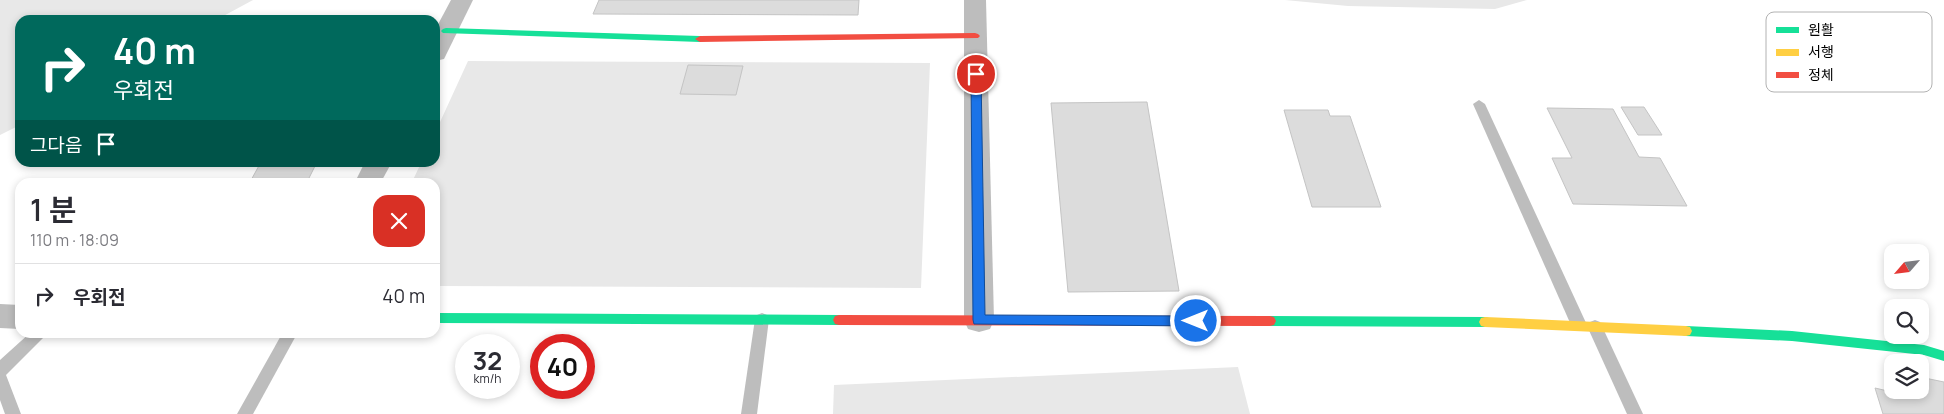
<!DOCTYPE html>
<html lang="ko">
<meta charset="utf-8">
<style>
:root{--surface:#fff;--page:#f2f2f3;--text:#2b2b33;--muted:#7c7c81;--line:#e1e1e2}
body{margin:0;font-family:Manrope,"Noto Sans KR",sans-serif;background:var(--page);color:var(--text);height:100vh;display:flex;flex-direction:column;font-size:19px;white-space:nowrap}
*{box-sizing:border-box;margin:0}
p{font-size:16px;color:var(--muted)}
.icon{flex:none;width:28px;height:28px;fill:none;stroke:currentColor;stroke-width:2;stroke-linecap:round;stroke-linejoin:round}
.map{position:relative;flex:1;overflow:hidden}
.side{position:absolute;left:15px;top:178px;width:425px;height:160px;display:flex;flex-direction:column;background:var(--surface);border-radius:15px;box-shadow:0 2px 8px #0003}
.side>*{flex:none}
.banner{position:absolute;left:15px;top:15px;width:425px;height:152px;border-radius:15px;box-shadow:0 2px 8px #0003;background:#00695c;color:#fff;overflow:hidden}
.needle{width:32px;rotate:242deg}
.controls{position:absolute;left:1884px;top:244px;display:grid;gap:10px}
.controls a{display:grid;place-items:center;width:45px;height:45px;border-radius:10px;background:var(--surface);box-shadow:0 2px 8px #0003;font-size:25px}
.speed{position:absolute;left:455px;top:334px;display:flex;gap:10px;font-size:25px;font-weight:700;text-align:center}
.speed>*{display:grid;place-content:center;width:65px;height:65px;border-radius:50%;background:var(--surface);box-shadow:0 2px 8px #0003;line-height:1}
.speed small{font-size:12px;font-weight:400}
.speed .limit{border:8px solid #d22;background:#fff;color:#111}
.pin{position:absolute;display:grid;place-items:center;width:42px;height:42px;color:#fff;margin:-21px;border:2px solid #fff;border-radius:50%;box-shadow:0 1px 5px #0007}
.me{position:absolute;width:55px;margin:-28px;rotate:270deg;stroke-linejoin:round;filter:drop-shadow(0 0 4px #0008)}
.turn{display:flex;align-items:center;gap:18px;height:105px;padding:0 15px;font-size:22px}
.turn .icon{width:65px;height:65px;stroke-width:2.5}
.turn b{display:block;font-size:35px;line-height:42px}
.then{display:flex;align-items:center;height:48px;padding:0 15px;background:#0003;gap:10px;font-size:19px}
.round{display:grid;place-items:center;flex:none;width:52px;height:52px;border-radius:15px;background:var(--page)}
.overview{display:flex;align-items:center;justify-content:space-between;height:85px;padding:0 15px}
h1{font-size:30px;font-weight:600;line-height:38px}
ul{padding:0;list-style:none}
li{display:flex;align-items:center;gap:15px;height:65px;padding:0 15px;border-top:1px solid var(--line)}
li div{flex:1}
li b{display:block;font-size:19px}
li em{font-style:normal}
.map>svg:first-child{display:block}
.green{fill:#e8e8e8}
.building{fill:#dcdcdc;stroke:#c4c4c4}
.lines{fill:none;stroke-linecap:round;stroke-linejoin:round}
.lane{fill:#bdbdbd;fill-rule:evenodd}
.street{fill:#bdbdbd;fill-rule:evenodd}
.fast{fill:#16e098;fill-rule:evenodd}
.slow{fill:#ffcf43;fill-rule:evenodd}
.jam{fill:#f24e42;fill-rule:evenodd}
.route{fill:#1a73e8;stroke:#114b97}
.key{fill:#fff;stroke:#b2b2b2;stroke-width:1}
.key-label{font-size:14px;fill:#000}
</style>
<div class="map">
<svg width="1944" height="414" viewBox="0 0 1944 414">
<rect width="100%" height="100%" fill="#fff"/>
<!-- green -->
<g class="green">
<path d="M0 0H253L216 20H20V125L0 135Z"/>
<path d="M1285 0H1527L1495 9 1348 6Z"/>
<path d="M468 61 930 63 921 288 435 286V182H412L421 163 435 162V133Z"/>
<path d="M1238 367 1250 414H833L834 385Z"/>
</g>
<!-- building -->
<g class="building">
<path d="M599 0H859L858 15 593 14Z"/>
<path d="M688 65 743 66 736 95 680 94Z"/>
<path d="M1147 102 1179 291 1068 292 1051 103Z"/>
<path d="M1621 107H1644L1662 135H1638Z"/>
<path d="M1547 108 1613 109 1639 157 1660 158 1687 206 1573 204 1552 158H1572Z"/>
<path d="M1284 110H1328L1330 116H1350L1381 207H1312Z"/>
<path d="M261 162H317L307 182H250Z"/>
<path d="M1920 377 1944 382V414H1883L1875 388 1909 396 1907 390H1920Z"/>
</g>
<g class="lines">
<!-- lane -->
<g class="lane">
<path d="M1479 100 1485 104 1587 325 1584 329 1579 331 1574 329 1571 325 1473 104Z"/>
<path d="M762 313 767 315 769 319 757 414H741L755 319 757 315Z"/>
<path d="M1595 320 1600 322 1643 414H1627L1587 326 1590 322Z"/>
<path d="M31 332H49L6 375 21 414H5L0 400V360Z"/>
<path d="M283 332H298L253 414H237Z"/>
</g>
<!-- street -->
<g class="street">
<path d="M451 0H473L444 59 435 61V30Z"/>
<path d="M964 0H986L994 320 990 329 979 332 968 329 964 320Z"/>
<path d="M365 162H392L381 182H355Z"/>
<path d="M0 304 20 305V329L0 328Z"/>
</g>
<!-- fast -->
<g class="fast">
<path d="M446 28 700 36 705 39 700 42 443 33 441 31 443 29Z"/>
<path d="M435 313 839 315 843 316 845 320 843 324 839 325 435 323Z"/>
<path d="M1270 316 1485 317 1489 318 1491 322 1489 326 1485 327 1270 326 1266 325 1264 321 1266 317Z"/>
<path d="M1686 326 1792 331 1924 345 1944 351V361L1924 355 1792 341 1686 336 1682 335 1680 331 1682 327Z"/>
</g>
<!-- slow -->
<path class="slow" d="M1485 317 1686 326 1690 327 1692 331 1690 335 1686 336 1485 327 1481 326 1479 322 1481 318Z"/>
<!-- jam -->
<g class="jam">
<path d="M975 33 978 34 980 36 978 38 700 42 695 39 700 36Z"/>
<path d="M839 315 1270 316 1274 317 1276 321 1274 325 1270 326 839 325 835 324 833 320 835 316Z"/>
</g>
</g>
<!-- route -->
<path class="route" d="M976 70 981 74 985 315 1196 316 1201 317 1202 321 1201 324 1196 326 974 324 973 320 971 74Z"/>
<!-- legend -->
<rect x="1766" y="12" width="166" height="80" rx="8" class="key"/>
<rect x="1776" y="27" width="23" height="6" fill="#16e098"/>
<rect x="1776" y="49" width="23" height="7" fill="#ffcf43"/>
<rect x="1776" y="72" width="23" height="6" fill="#f24e42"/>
<g class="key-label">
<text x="1808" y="35">원활</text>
<text x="1808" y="57">서행</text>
<text x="1808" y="80">정체</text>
</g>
</svg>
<div class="controls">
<a><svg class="needle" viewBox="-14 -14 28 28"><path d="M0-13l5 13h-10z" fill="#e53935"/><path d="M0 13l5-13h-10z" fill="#7c7c81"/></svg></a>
<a><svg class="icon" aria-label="search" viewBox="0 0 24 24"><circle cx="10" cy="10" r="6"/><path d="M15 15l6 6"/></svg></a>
<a><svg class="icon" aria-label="layers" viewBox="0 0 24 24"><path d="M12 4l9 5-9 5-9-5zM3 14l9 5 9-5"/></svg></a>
</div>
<div class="speed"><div>32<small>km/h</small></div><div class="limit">40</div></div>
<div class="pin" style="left:976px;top:74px;background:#d93025"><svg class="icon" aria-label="arrive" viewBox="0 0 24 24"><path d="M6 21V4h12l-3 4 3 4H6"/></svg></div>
<svg class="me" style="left:1196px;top:321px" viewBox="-20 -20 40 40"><circle r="17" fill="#1a73e8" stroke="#fff" stroke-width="3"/><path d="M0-11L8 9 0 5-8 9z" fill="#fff"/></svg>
<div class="banner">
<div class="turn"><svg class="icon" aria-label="right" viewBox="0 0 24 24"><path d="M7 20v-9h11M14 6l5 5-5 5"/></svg><div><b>40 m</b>우회전</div></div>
<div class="then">그다음<svg class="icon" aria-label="arrive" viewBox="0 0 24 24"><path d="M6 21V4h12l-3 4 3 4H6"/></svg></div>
</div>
<section class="side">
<div class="overview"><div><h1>1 분</h1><p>110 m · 18:09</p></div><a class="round" style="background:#d93025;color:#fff"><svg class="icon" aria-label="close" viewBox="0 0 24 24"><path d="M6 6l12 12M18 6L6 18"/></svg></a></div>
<ul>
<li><svg class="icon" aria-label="right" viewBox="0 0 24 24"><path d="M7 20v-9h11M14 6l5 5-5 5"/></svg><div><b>우회전</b></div><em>40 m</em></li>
</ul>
</section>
</div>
